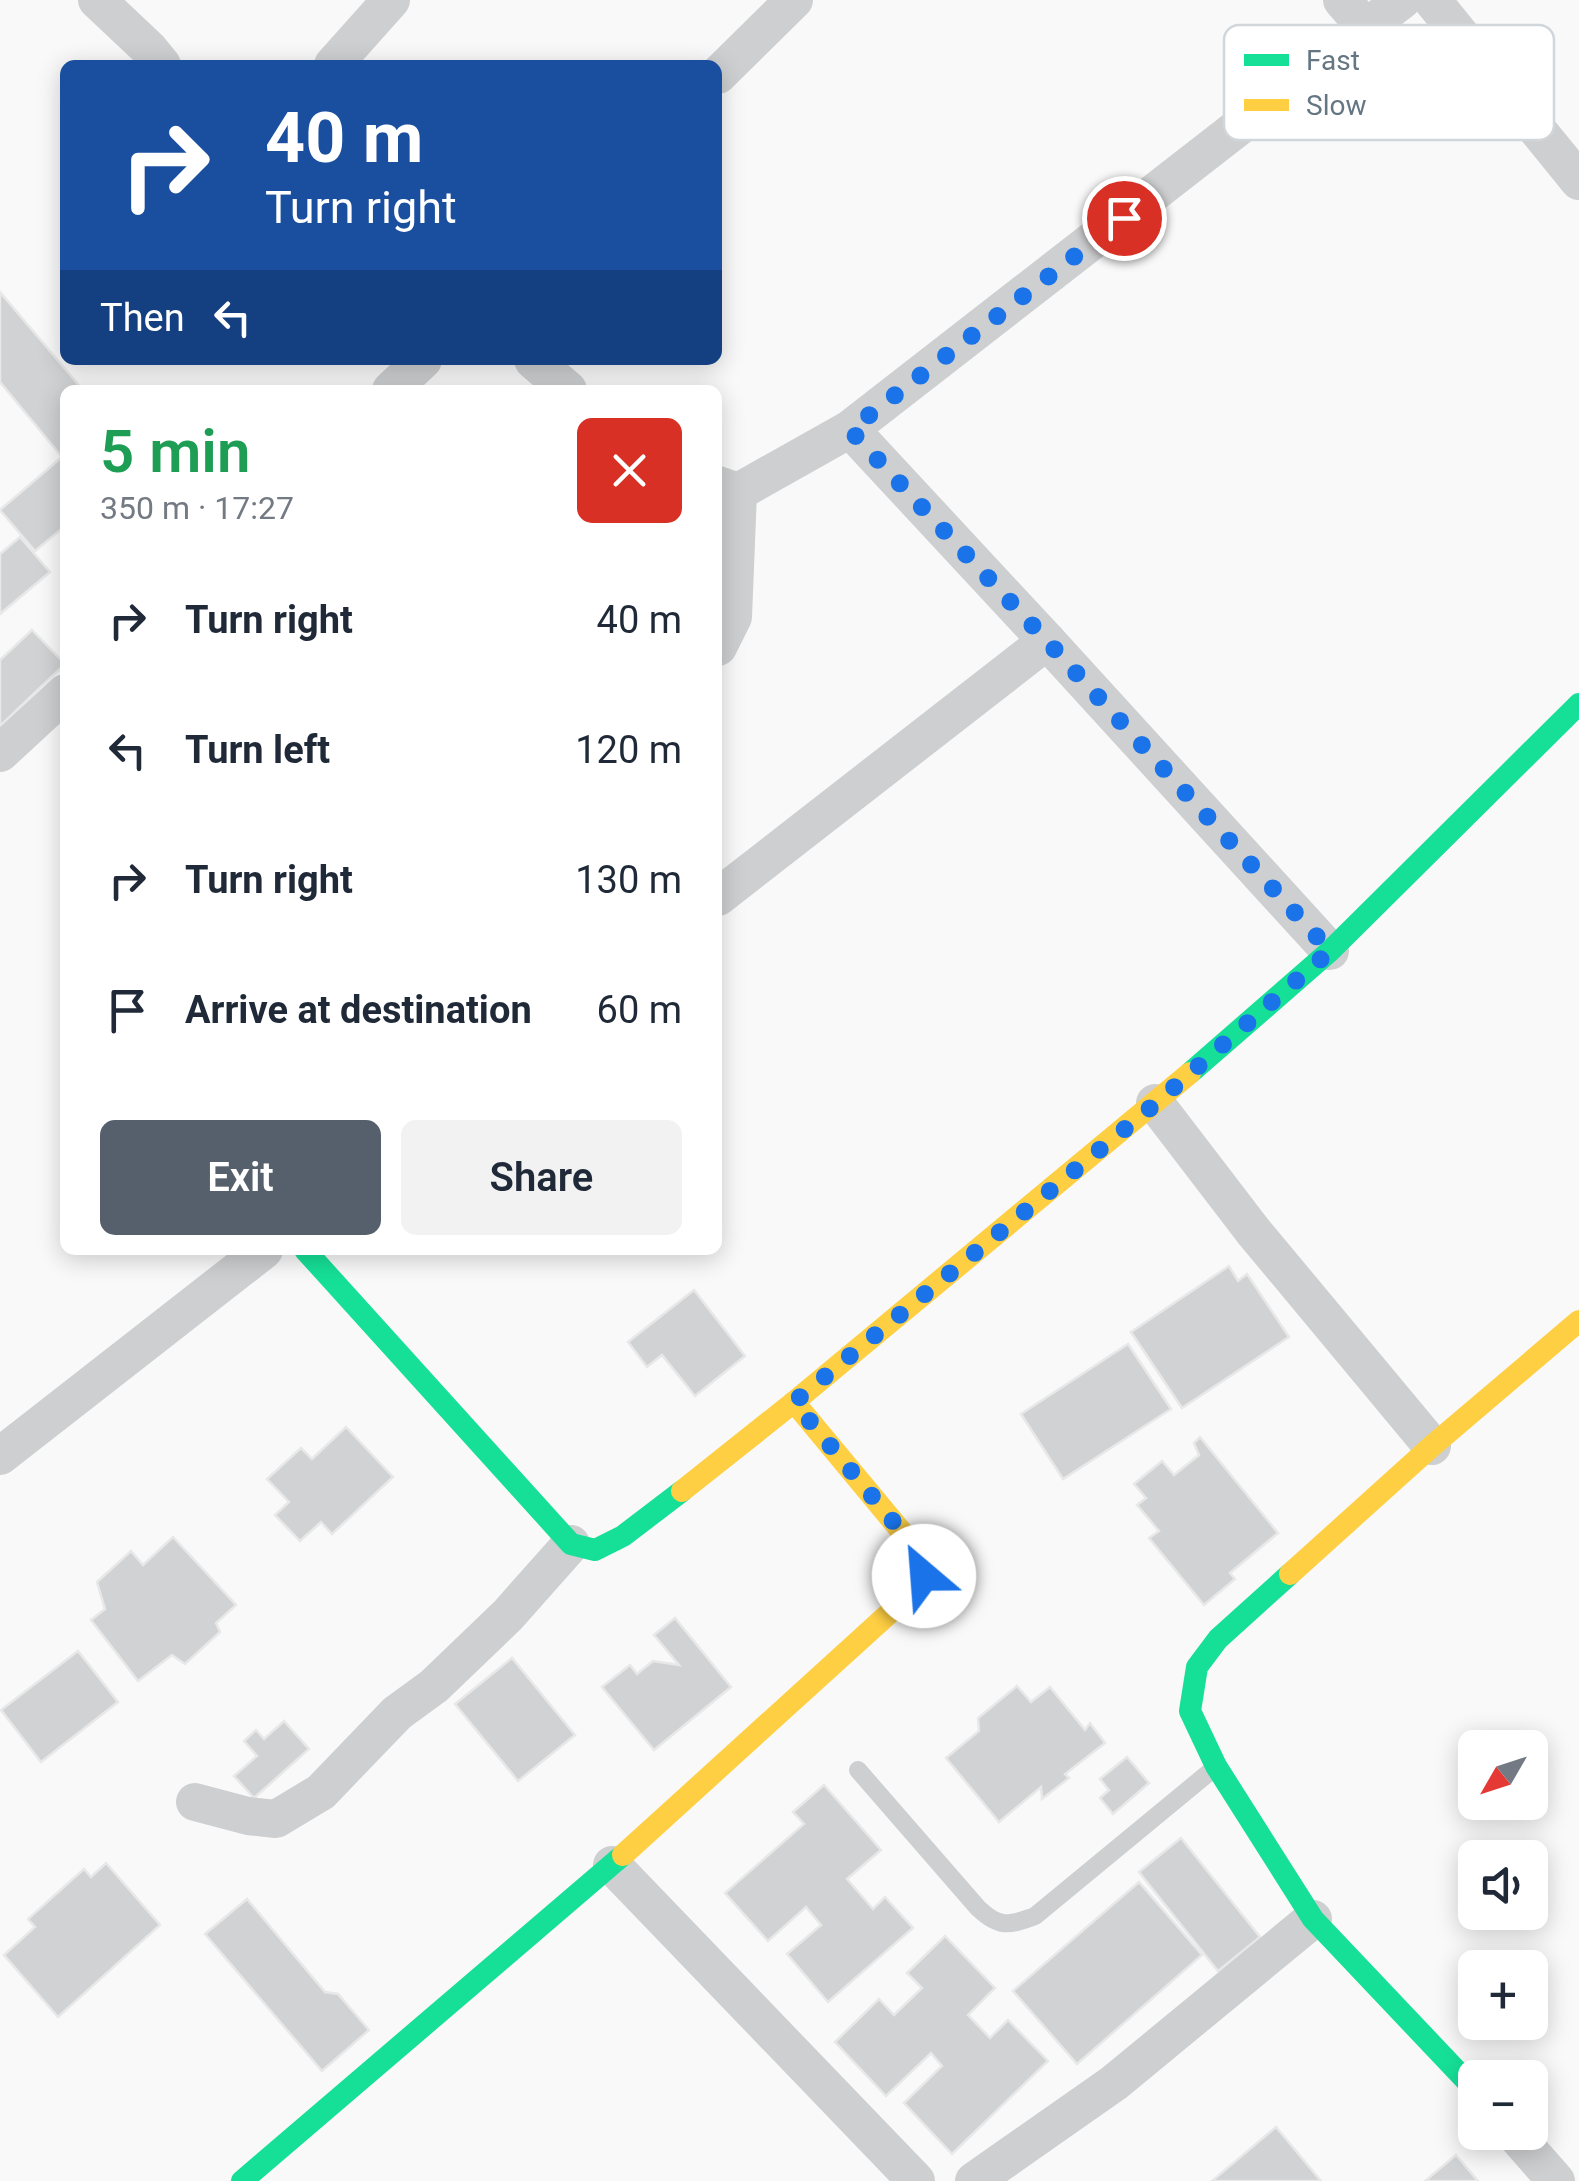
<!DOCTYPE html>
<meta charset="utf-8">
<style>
:root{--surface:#fff;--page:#f2f2f3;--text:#1f2937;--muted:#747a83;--accent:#56606c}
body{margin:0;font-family:Roboto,sans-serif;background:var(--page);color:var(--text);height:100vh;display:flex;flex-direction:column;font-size:38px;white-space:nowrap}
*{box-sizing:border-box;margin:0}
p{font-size:32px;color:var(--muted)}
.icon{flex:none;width:55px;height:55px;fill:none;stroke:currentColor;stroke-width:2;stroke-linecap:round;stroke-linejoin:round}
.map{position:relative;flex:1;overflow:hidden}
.side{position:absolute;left:60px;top:385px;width:662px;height:870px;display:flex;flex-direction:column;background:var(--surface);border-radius:15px;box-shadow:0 5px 25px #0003}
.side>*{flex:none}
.top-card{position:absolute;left:60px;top:60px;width:662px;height:305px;border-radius:15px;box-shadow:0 5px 25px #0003;background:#1a4fa0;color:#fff;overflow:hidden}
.needle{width:65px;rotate:231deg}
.controls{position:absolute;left:1458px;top:1730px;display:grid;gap:20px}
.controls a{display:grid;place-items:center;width:90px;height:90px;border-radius:15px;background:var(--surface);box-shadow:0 5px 25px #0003;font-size:50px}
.pin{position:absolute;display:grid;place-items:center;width:85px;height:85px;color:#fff;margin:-42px;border:5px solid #fff;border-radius:50%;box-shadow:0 2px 10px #0007}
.me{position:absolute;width:110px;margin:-55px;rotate:333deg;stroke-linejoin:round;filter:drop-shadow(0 0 8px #0008)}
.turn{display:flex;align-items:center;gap:35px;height:210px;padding:0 40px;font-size:45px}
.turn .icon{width:130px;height:130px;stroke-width:2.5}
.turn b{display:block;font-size:70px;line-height:85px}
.then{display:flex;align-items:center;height:95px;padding:0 40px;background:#0003;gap:20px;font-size:38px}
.round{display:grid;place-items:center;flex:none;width:105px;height:105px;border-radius:15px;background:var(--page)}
.head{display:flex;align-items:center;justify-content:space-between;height:170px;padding:0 40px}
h1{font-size:60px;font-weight:600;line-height:75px;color:#1e9e55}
.cta{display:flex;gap:20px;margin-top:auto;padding:20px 40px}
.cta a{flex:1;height:115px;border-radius:15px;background:var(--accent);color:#fff;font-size:40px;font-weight:600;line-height:115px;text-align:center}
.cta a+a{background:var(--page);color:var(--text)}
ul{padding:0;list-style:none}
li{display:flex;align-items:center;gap:30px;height:130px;padding:0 40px}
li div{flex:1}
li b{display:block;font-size:38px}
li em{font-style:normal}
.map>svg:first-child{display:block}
.building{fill:#d0d2d3;stroke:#e8e8e8;stroke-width:2.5}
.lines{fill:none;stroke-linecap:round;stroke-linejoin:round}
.lane{stroke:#cecfd0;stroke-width:18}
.street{stroke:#cecfd0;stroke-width:38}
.fast{stroke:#16e098;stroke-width:22}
.slow{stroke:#ffcf43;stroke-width:22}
.route{stroke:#1a73e8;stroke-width:18;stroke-dasharray:0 32.4}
.key{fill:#fff;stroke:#d1d6da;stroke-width:2.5}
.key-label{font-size:28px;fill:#657683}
</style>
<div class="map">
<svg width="1579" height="2181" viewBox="0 0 1579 2181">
<rect width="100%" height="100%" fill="#f9f9f9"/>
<!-- building -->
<g class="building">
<path d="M0 292 83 390H65V526L35 551 0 510 62 457 0 382Z"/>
<path d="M20 537 50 572 0 614V554Z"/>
<path d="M32 630 65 664 0 726V660Z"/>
<path d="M1229 1266 1238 1281 1247 1274 1289 1337 1182 1408 1131 1332Z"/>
<path d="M694 1290 745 1356 695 1396 662 1355 647 1367 628 1342Z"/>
<path d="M1128 1344 1171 1409 1063 1479 1021 1414Z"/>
<path d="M346 1427 393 1477 332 1534 321 1522 300 1541 275 1515 289 1502 267 1479 301 1448 312 1459Z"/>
<path d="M1200 1437 1278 1533 1230 1573 1235 1579 1204 1605 1149 1538 1159 1531 1137 1505 1146 1498 1134 1484 1162 1461 1174 1475 1199 1455 1194 1443Z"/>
<path d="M173 1537 236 1605 216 1623 220 1632 185 1664 172 1655 138 1681 91 1620 105 1609 97 1582 131 1551 143 1565Z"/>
<path d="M675 1618 731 1687 654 1750 602 1687 630 1665 637 1674 653 1661 679 1665 654 1635Z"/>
<path d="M78 1651 118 1702 41 1762 1 1710Z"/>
<path d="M512 1658 575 1735 518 1781 455 1704Z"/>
<path d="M1017 1686 1031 1702 1050 1687 1085 1730 1090 1723 1105 1743 1065 1774 1069 1778 1042 1799 1041 1787 999 1822 946 1758 979 1731 978 1718Z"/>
<path d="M284 1721 309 1749 254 1798 234 1776 257 1756 244 1741 256 1730 264 1739Z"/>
<path d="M1127 1757 1149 1783 1113 1814 1100 1798 1109 1790 1100 1779Z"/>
<path d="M824 1785 881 1850 847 1879 873 1909 885 1897 913 1928 828 2002 787 1954 821 1925 806 1907 768 1941 725 1893 804 1824 793 1812Z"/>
<path d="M1181 1838 1260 1937 1218 1971 1139 1872Z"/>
<path d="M106 1863 160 1925 58 2017 4 1955 35 1927 28 1919 84 1869 91 1877Z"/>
<path d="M1139 1882 1202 1955 1077 2064 1013 1991Z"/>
<path d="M247 1899 325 1992 338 1994 369 2030 322 2071 205 1934Z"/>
<path d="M945 1936 995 1988 968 2015 990 2038 1008 2020 1048 2061 952 2154 904 2103 942 2066 931 2053 886 2096 835 2042 879 1999 894 2015 922 1988 907 1973Z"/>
<path d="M1276 2127 1321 2181H1212Z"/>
<path d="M1456 2155 1478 2181H1425Z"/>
</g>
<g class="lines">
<!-- lane -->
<path class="lane" d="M858 1770 978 1908C999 1928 1008 1926 1035 1916L1212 1770"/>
<!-- street -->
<g class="street">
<path d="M97 0 149 49 162 65"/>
<path d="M1342 0 1367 29"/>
<path d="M1432 0 1579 181"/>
<path d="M333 65 391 0"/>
<path d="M718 75 794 0"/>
<path d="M533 360 568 390"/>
<path d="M391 390 423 360"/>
<path d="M850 429 1047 641 1330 951"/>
<path d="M718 485 738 492 850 429 1402 0"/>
<path d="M718 647 733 617 738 492"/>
<path d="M0 753 65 693"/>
<path d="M718 897 1047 641"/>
<path d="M1155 1103 1253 1231 1432 1446"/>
<path d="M0 1456 264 1250"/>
<path d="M195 1802 248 1816 276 1819 321 1792 397 1713 434 1686 508 1615 571 1544"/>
<path d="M612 1865 916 2181"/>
<path d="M1513 2132 1556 2181"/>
<path d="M974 2181 1114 2083 1313 1919"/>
</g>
<!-- fast -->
<g class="fast">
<path d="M1190 1073 1330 951 1579 704"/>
<path d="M305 1250 571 1544 595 1550 623 1536 682 1491"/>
<path d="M1290 1574 1218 1639 1197 1667 1190 1711 1216 1766 1313 1919 1475 2090"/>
<path d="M242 2181 623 1855"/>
</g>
<!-- slow -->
<g class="slow">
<path d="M682 1491 794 1402 1190 1073"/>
<path d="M1290 1574 1432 1446 1579 1321"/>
<path d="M623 1855 917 1588 924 1576 916 1549 794 1402"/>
</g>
</g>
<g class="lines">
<!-- route -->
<path class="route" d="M924 1576 916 1549 794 1402 1155 1104 1330 951 1047 641 850 430 1124 218"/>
</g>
<!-- legend -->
<rect x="1224" y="25" width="330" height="115" rx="15" class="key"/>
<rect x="1244" y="54" width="45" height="12" fill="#16e098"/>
<rect x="1244" y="99" width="45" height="12" fill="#ffcf43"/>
<g class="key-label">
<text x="1306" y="70">Fast</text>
<text x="1306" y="115">Slow</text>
</g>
</svg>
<div class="controls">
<a><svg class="needle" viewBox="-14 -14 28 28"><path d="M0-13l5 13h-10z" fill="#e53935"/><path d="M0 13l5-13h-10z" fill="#747a83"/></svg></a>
<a><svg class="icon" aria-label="sound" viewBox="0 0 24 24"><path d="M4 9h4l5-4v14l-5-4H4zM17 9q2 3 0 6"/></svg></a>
<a>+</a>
<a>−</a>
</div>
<div class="pin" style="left:1124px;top:218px;background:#d93025"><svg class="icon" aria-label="arrive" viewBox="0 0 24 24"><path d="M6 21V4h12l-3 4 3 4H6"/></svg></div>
<svg class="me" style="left:924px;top:1576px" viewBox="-20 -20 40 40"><circle r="19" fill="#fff"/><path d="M0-13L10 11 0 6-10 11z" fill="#1a73e8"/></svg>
<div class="top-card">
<div class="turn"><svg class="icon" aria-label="right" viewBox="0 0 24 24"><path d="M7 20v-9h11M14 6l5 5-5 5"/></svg><div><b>40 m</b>Turn right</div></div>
<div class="then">Then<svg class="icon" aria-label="left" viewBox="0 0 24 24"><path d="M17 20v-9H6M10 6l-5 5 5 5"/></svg></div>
</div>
<section class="side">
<div class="head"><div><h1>5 min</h1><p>350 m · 17:27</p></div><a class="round" style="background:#d93025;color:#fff"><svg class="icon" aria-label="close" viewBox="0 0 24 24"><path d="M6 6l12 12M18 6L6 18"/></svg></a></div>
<ul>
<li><svg class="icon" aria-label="right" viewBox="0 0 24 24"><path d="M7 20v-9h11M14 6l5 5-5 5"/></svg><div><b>Turn right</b></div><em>40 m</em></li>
<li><svg class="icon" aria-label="left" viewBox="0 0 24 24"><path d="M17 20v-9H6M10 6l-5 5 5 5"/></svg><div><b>Turn left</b></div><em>120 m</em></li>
<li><svg class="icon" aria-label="right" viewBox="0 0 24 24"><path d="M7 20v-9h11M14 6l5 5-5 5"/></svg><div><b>Turn right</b></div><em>130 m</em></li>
<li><svg class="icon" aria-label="arrive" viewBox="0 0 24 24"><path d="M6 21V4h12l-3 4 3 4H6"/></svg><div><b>Arrive at destination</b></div><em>60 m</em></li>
</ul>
<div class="cta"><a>Exit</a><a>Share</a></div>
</section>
</div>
